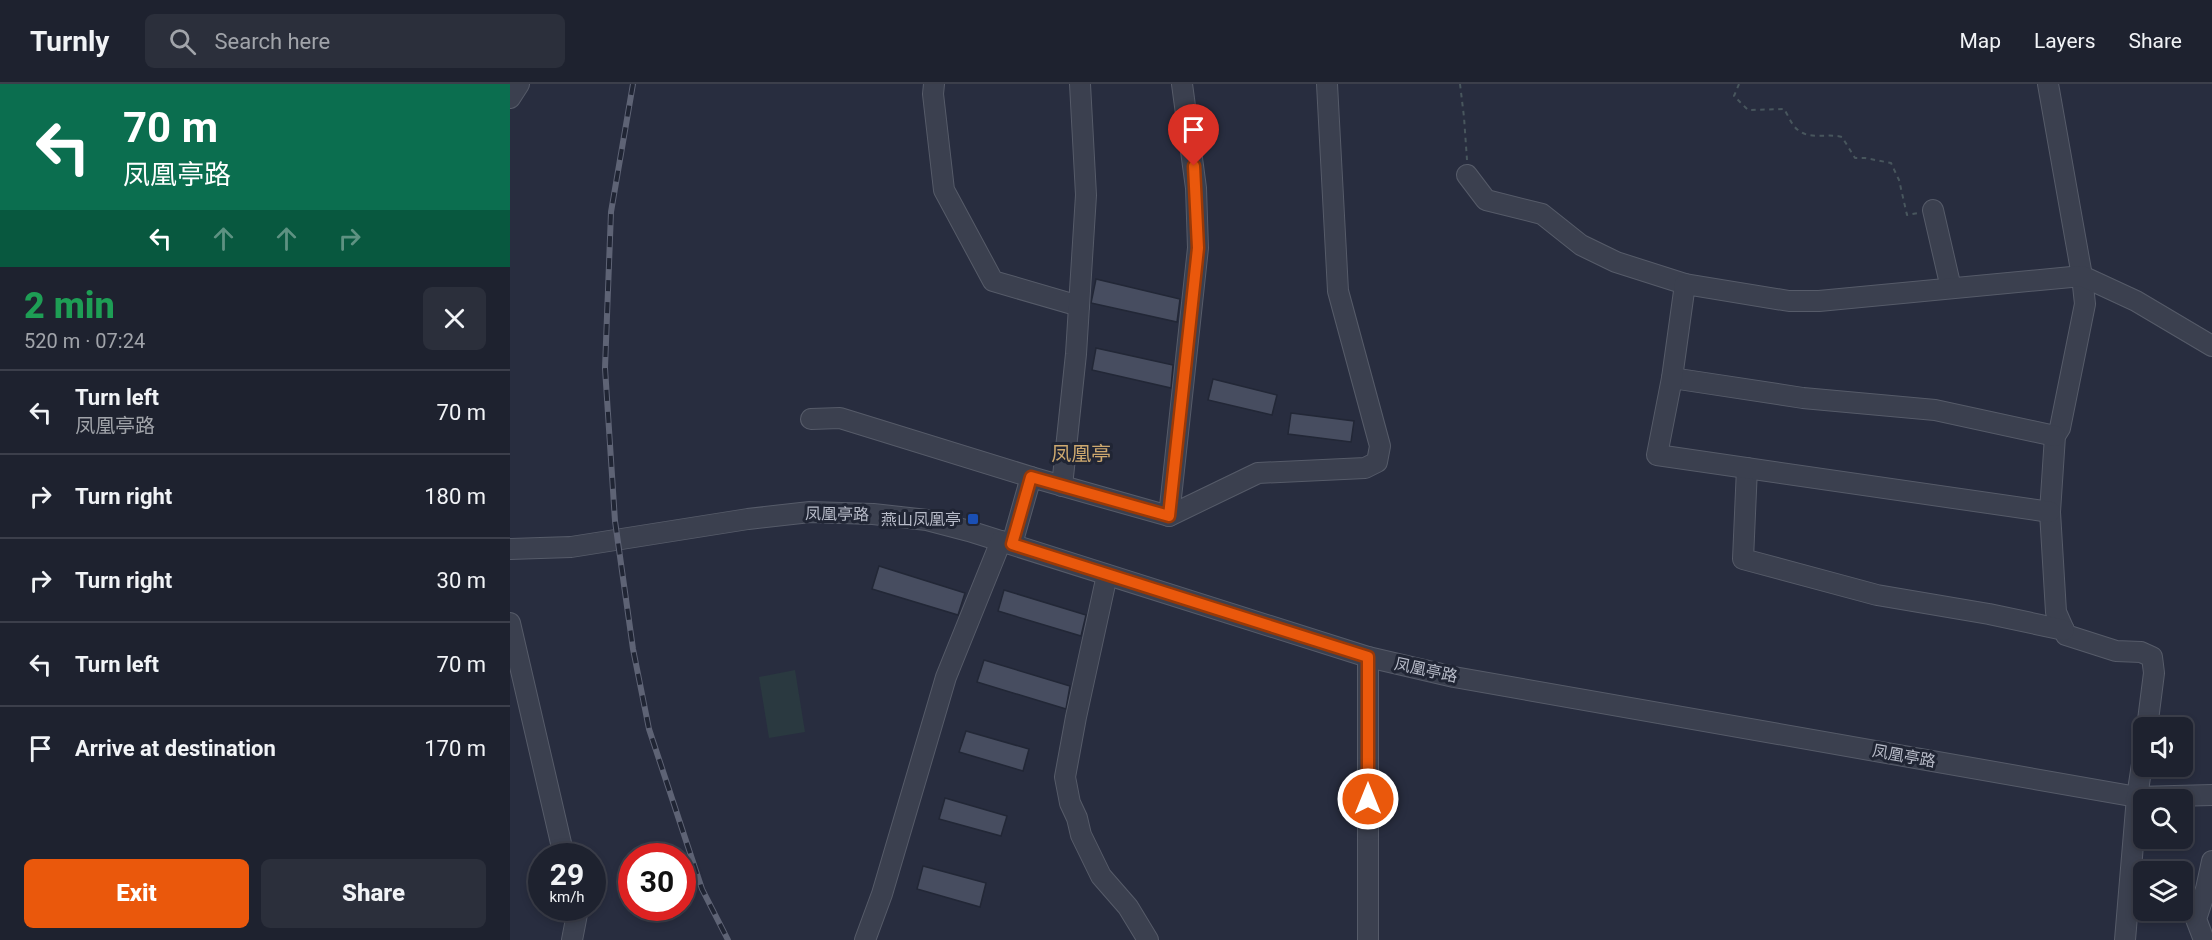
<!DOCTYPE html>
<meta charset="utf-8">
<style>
:root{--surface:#1e222f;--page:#2b2f3b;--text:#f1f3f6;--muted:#a1a4aa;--line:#3c3f4b;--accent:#ea580c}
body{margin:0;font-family:Roboto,"Noto Sans SC",sans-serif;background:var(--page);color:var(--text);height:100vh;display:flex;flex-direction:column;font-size:22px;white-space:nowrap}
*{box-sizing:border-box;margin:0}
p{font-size:20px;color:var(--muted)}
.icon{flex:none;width:33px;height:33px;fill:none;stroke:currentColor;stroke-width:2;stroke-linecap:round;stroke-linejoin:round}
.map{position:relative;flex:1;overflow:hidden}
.side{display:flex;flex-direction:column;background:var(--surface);width:510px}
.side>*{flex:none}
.banner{background:#0b6e4f;color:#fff;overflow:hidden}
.buttons{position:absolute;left:1623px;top:633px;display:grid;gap:12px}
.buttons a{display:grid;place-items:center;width:60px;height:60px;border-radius:9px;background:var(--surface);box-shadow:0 3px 9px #0003,0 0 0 2px var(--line);font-size:30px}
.speed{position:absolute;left:18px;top:759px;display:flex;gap:12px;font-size:30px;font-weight:700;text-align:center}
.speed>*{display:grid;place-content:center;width:78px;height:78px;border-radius:50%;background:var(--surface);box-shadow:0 3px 9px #0003,0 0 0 2px var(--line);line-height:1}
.speed small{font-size:15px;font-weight:400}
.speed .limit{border:9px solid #d22;background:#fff;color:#111}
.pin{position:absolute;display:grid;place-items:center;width:51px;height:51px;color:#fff;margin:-62px -26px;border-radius:50% 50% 50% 0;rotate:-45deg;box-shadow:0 0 6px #0007}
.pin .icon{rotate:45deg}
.me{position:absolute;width:66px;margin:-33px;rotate:0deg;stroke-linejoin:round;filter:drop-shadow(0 0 4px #0008)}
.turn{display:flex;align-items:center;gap:21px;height:126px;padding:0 24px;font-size:27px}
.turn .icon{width:78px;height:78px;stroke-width:2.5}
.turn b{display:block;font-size:42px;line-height:51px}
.lanes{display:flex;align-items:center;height:57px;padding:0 24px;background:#0003;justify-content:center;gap:30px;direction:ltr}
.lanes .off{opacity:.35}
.round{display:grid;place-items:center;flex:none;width:63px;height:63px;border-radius:9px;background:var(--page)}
.head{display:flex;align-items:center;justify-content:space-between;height:102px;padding:0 24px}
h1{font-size:36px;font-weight:800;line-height:45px;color:#1e9e55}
.cta{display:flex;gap:12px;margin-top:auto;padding:12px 24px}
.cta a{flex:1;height:69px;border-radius:9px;background:var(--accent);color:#fff;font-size:24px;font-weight:800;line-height:69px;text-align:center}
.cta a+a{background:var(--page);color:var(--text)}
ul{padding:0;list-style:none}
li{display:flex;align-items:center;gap:18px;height:84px;padding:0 24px;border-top:2px solid var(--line)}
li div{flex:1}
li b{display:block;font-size:22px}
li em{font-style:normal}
header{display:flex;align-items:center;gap:36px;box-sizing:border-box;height:84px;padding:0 30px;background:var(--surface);border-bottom:2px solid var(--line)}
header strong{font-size:28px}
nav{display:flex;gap:33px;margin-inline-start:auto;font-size:21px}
.search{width:420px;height:54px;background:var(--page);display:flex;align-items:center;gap:15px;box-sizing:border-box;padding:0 21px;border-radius:9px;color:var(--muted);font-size:22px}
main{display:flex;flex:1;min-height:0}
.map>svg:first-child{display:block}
.green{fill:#2a3940}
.building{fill:#474d60;stroke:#222736;stroke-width:1.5}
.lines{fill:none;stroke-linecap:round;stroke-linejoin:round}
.minor-casing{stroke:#565b69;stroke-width:22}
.path{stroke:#48565d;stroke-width:2;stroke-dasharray:4.5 4.5;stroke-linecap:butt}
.minor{stroke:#3b404f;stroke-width:20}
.rail-casing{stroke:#5e6375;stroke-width:6}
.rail{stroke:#202534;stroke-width:4;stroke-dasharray:11;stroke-linecap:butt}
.route-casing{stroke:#983908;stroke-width:15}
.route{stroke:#ea580c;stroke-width:10}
.transit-dot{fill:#1a4fb4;stroke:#202534;stroke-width:2}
.labels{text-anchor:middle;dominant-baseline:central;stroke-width:6;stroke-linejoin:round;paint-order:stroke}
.street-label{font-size:16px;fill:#b8bcc9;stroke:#202534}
.poi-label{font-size:16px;fill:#b8bcc9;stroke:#202534;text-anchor:end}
.quarter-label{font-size:20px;fill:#cea96f;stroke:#202534}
</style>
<header>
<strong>Turnly</strong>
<div class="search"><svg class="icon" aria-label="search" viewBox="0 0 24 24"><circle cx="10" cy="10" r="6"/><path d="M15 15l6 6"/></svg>Search here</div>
<nav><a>Map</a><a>Layers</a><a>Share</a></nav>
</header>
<main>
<section class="side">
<div class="banner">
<div class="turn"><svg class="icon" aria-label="left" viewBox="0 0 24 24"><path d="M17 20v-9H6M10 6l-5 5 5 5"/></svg><div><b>70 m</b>凤凰亭路</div></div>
<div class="lanes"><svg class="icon" aria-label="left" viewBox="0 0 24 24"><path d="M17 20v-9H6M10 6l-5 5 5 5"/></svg><svg class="icon off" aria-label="ahead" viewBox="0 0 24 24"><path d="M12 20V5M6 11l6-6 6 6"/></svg><svg class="icon off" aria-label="ahead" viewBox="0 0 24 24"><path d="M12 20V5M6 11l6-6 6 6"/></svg><svg class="icon off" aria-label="right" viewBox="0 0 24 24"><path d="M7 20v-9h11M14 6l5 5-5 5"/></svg></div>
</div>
<div class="head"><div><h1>2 min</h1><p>520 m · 07:24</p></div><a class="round"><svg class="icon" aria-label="close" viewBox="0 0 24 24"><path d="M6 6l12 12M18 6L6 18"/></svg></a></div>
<ul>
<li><svg class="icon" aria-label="left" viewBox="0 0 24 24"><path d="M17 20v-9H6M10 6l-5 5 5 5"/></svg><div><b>Turn left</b><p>凤凰亭路</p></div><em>70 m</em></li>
<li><svg class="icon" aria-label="right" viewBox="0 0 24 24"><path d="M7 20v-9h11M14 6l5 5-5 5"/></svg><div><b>Turn right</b></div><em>180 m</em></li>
<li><svg class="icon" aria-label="right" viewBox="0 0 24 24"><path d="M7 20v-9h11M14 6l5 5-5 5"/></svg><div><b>Turn right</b></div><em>30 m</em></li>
<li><svg class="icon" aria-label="left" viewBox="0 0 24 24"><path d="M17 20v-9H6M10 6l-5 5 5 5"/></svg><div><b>Turn left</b></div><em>70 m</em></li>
<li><svg class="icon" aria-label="arrive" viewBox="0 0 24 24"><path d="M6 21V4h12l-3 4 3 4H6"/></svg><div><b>Arrive at destination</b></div><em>170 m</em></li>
</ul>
<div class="cta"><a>Exit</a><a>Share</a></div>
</section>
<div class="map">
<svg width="1702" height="856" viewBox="0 0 1702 856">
<rect width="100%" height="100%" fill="#282d3f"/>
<!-- green -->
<path class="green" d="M285 586 295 648 259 654 249 593Z"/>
<!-- building -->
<g class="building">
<path d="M586 195 670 215 667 238 581 219Z"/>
<path d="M586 264 663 281 661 304 582 286Z"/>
<path d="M703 295 767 311 762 331 698 316Z"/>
<path d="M781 329 844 337 841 358 778 350Z"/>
<path d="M369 482 455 509 448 531 362 505Z"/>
<path d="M494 506 576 531 571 552 488 527Z"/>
<path d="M474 576 560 602 556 625 467 598Z"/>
<path d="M456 647 519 665 513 687 449 668Z"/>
<path d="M435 714 497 732 491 752 429 735Z"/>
<path d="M413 782 476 799 470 823 407 805Z"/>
</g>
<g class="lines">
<defs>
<g id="minor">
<path d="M424 0 423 10 434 106 483 197 569 222"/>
<path d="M1538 0 1572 192 1575 220 1550 344 1545 352 1540 428 1546 528 1556 551 1606 567 1631 568 1642 573 1644 589 1637 644"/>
<path d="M0 14 9 0"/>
<path d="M957 91 976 116 1032 130 1071 161 1106 178 1175 200"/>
<path d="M1423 126 1441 204"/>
<path d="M1162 294 1293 314 1425 326 1545 352"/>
<path d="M301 335 330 334 521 393"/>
<path d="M1237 384 1233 475 1367 511 1479 530 1554 546"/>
<path d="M552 402 566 270 576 111 570 0"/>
<path d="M1540 428 1147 371 1162 294 1175 200 1279 217H1309L1572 192 1626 217 1702 262"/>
<path d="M659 432 688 164 686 104 672 0"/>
<path d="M502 460 521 393 659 432 748 389 855 384 867 378 870 362 828 207 817 0"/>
<path d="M0 465 61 463 238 435 300 428 363 430 417 436 459 447 858 573 944 593 1627 713 1702 711"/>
<path d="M597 491 566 633 555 693 560 719 567 734 571 751 591 792 618 823 638 856"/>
<path d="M0 539 54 772"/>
<path d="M62 856 67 830 66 824"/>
<path d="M355 856 372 810 436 593 491 457"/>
<path d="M858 856V573"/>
<path d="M1615 856 1627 713 1634 667"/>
<path d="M1694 856 1686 835 1696 805 1702 777"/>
</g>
</defs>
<!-- minor casing -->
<use href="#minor" class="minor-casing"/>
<!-- path -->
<g class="path">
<path d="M950 0 954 33 957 76"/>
<path d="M1229 0 1224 12 1238 26 1274 25C1278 31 1282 42 1288 46 1299 56 1319 49 1332 53L1345 74H1355L1381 79 1389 96 1397 131 1408 129"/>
</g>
<!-- minor -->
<use href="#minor" class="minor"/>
<defs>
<path id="rail" d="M123 0 101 128 95 284 105 437 123 565 139 645 192 805 218 856"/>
</defs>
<!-- rail casing -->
<use href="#rail" class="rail-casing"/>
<!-- rail -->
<use href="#rail" class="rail"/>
</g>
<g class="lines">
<defs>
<path id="route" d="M684 82 688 164 659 432 521 393 502 460 858 573V715"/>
</defs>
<!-- route casing -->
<use href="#route" class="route-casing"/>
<!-- route -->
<use href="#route" class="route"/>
</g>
<!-- markers -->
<rect class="transit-dot" x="457" y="429" width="12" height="12" rx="3"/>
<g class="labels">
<!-- street labels -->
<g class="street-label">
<text transform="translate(327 430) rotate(1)">凤凰亭路</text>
<text transform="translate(916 586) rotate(12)">凤凰亭路</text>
<text transform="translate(1394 672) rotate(10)">凤凰亭路</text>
</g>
<!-- poi labels -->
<g class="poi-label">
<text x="451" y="435">燕山凤凰亭</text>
</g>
<!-- quarter labels -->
<g class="quarter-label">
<text x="571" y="370">凤凰亭</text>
</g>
</g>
</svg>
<div class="buttons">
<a><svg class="icon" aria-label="sound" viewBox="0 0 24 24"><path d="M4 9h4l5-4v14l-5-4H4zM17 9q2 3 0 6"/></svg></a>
<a><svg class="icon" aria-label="search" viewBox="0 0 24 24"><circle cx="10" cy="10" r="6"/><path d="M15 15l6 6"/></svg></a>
<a><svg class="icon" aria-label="layers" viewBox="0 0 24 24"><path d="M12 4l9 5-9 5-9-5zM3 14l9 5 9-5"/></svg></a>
</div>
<div class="speed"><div>29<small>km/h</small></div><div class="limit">30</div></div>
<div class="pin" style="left:684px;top:82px;background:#d93025"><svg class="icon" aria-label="arrive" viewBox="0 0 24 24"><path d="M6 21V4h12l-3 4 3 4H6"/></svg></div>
<svg class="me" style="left:858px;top:715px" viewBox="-20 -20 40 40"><circle r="17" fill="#ea580c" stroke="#fff" stroke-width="3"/><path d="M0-11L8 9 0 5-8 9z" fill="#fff"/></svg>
</div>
</main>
